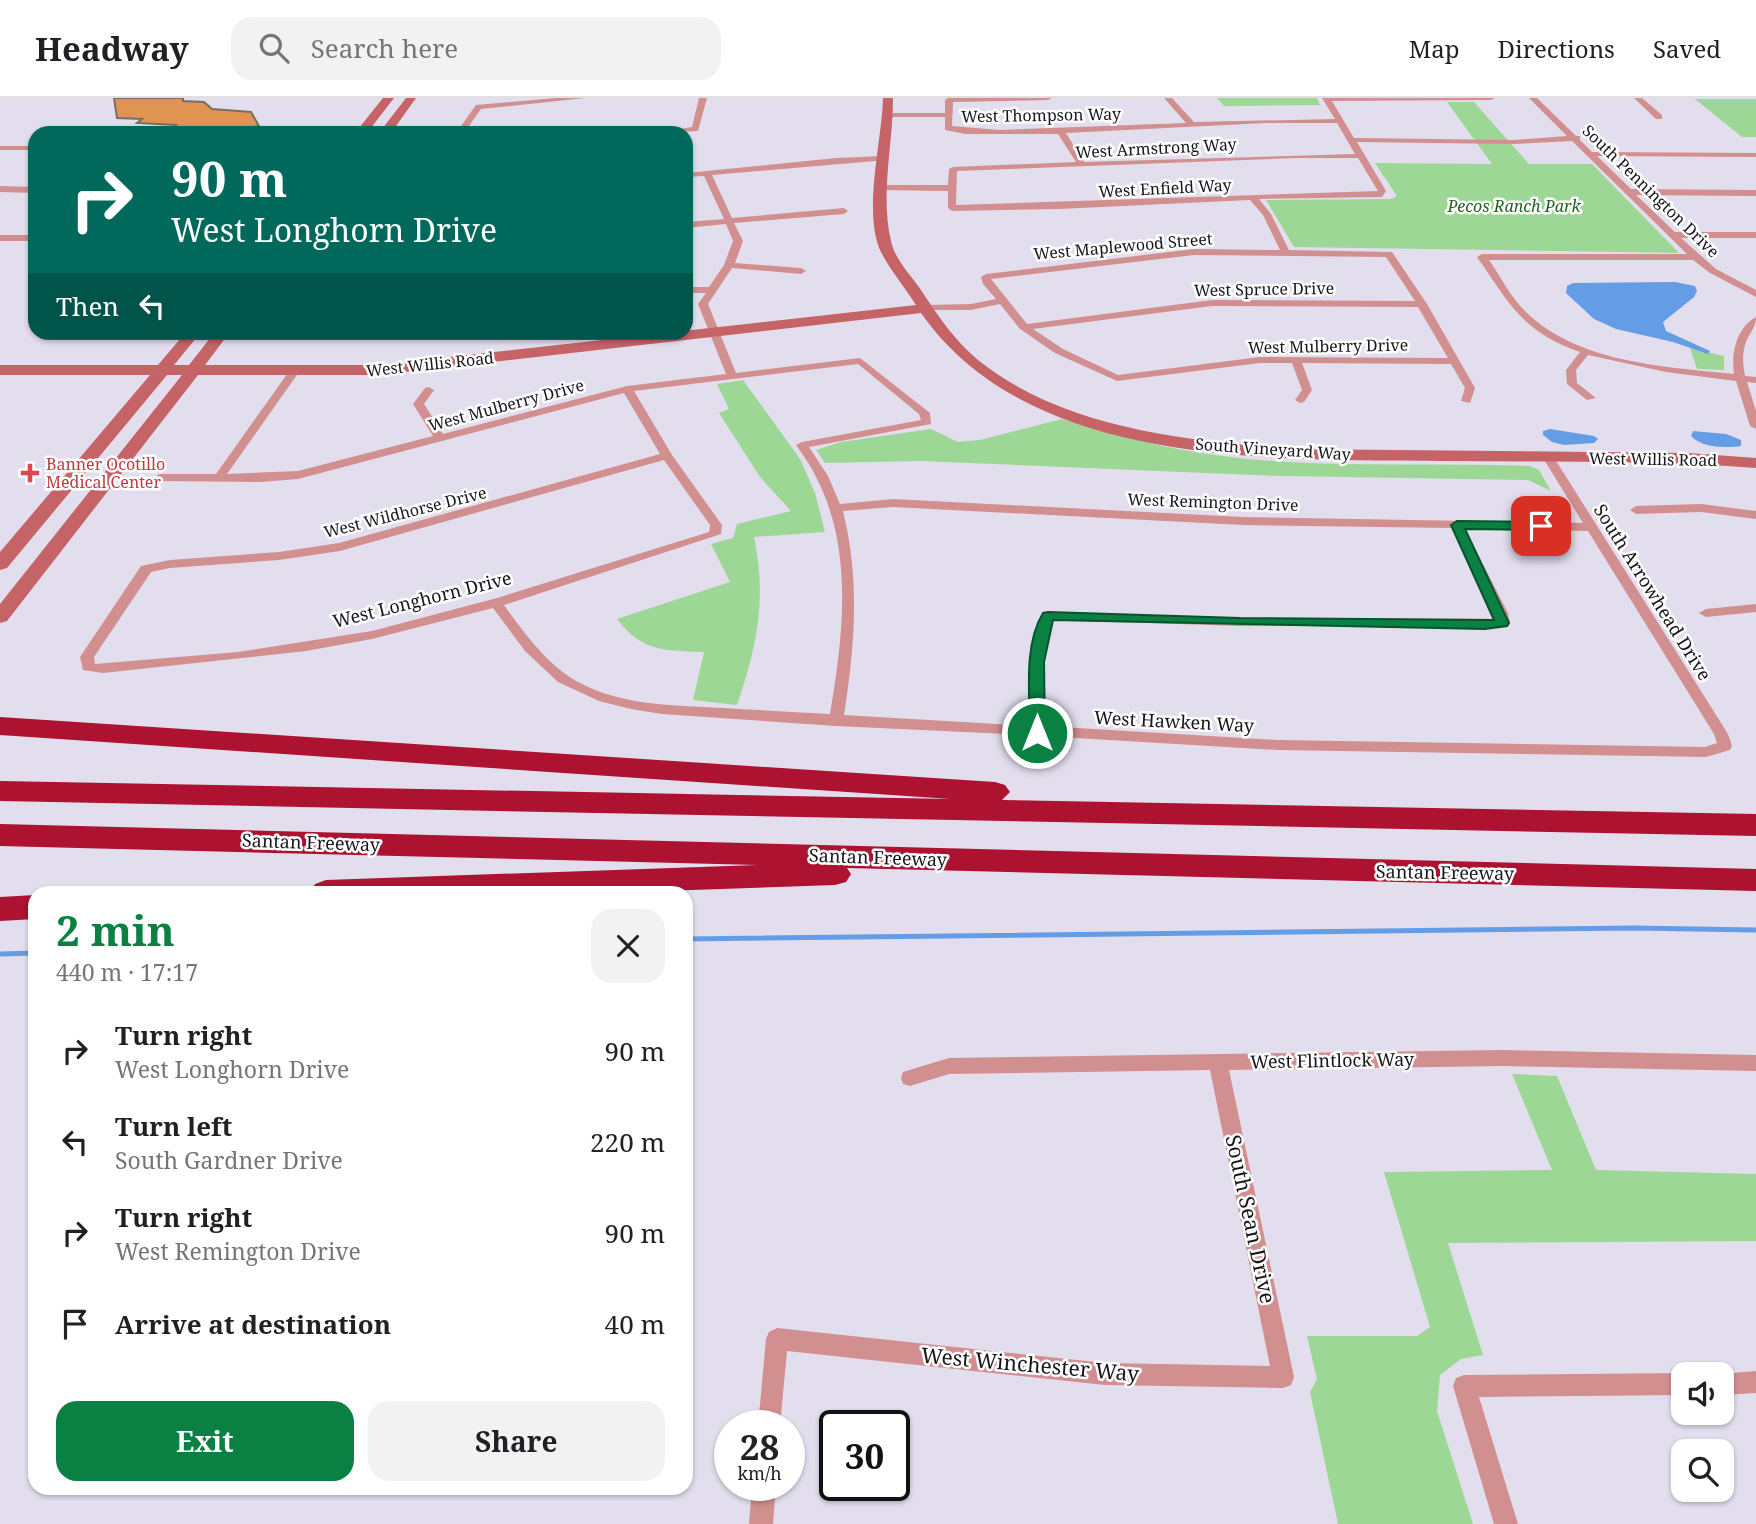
<!DOCTYPE html>
<meta charset="utf-8">
<style>
:root{--surface:#fff;--page:#f2f2f2;--text:#202124;--muted:#757577;--line:#e0e0e0;--accent:#0b8043}
body{margin:0;font-family:"Noto Serif",serif;background:var(--page);color:var(--text);height:100vh;display:flex;flex-direction:column;font-size:26px;white-space:nowrap}
*{box-sizing:border-box;margin:0}
p{font-size:23px;color:var(--muted)}
.icon{flex:none;width:38px;height:38px;fill:none;stroke:currentColor;stroke-width:2;stroke-linecap:round;stroke-linejoin:round}
.map{position:relative;flex:1;overflow:hidden}
.sheet{position:absolute;left:28px;top:788px;width:665px;height:609px;display:flex;flex-direction:column;background:var(--surface);border-radius:21px;box-shadow:0 2px 5px #0004}
.sheet>*{flex:none}
.banner{position:absolute;left:28px;top:28px;width:665px;height:214px;border-radius:21px;box-shadow:0 2px 5px #0004;background:#00695c;color:#fff;overflow:hidden}
.buttons{position:absolute;left:1671px;top:1264px;display:grid;gap:14px}
.buttons a{display:grid;place-items:center;width:63px;height:63px;border-radius:14px;background:var(--surface);box-shadow:0 2px 5px #0004;font-size:35px}
.speed{position:absolute;left:714px;top:1312px;display:flex;gap:14px;font-size:35px;font-weight:700;text-align:center}
.speed>*{display:grid;place-content:center;width:91px;height:91px;border-radius:50%;background:var(--surface);box-shadow:0 2px 5px #0004;line-height:1}
.speed small{font-size:18px;font-weight:400}
.speed .limit{border:4px solid #111;border-radius:10px;background:#fff;color:#111}
.pin{position:absolute;display:grid;place-items:center;width:60px;height:60px;color:#fff;margin:-30px;border-radius:14px;box-shadow:0 4px 10px #0006}
.me{position:absolute;width:77px;margin:-38px;rotate:0deg;stroke-linejoin:round;filter:drop-shadow(0 0 5px #0008)}
.turn{display:flex;align-items:center;gap:24px;height:147px;padding:0 28px;font-size:32px}
.turn .icon{width:91px;height:91px;stroke-width:2.5}
.turn b{display:block;font-size:49px;line-height:60px}
.then{display:flex;align-items:center;height:66px;padding:0 28px;background:#0003;gap:14px;font-size:26px}
.round{display:grid;place-items:center;flex:none;width:74px;height:74px;border-radius:21px;background:var(--page)}
.head{display:flex;align-items:center;justify-content:space-between;height:119px;padding:0 28px}
h1{font-size:42px;font-weight:700;line-height:52px;color:var(--accent)}
.button{display:flex;gap:14px;margin-top:auto;padding:14px 28px}
.button a{flex:1;height:80px;border-radius:21px;background:var(--accent);color:#fff;font-size:28px;font-weight:700;line-height:80px;text-align:center}
.button a+a{background:var(--page);color:var(--text)}
ul{padding:0;list-style:none}
li{display:flex;align-items:center;gap:21px;height:91px;padding:0 28px}
li div{flex:1}
li b{display:block;font-size:26px}
li em{font-style:normal}
header{display:flex;align-items:center;gap:42px;box-sizing:border-box;height:98px;padding:0 35px;background:var(--surface);border-bottom:2px solid var(--line)}
header strong{font-size:33px}
nav{display:flex;gap:38px;margin-inline-start:auto;font-size:24px}
.search{width:490px;height:63px;background:var(--page);display:flex;align-items:center;gap:18px;box-sizing:border-box;padding:0 24px;border-radius:21px;color:var(--muted);font-size:26px}
.map>svg:first-child{display:block}
.green{fill:#9cd796}
.water{fill:#649de5}
.lines{fill:none;stroke-linecap:round;stroke-linejoin:round}
.stream{stroke:#649de5;stroke-width:5}
.building{fill:#e09452;stroke:#7b6d63;stroke-width:2}
.street{fill:#d28f8f;fill-rule:evenodd}
.secondary{fill:#c56367;fill-rule:evenodd}
.highway{fill:#ad1231;fill-rule:evenodd}
.route{fill:#0b8043;stroke:#07532c;stroke-width:2}
.health-dot{fill:#e0444e;stroke:#fff;stroke-width:2.5}
.labels{text-anchor:middle;dominant-baseline:central;stroke-width:5;stroke-linejoin:round;paint-order:stroke}
.far-street-label{font-size:16px;fill:#17151a;stroke:#fff}
.far-park-label{font-size:16px;font-style:italic;fill:#20631d;stroke:#fff}
.far-health-label{font-size:16px;fill:#be3a42;stroke:#fff;text-anchor:start}
.street-label{font-size:18px;fill:#17151a;stroke:#fff}
.near-street-label{font-size:21px;fill:#17151a;stroke:#fff}
</style>
<header>
<strong>Headway</strong>
<div class="search"><svg class="icon" aria-label="search" viewBox="0 0 24 24"><circle cx="10" cy="10" r="6"/><path d="M15 15l6 6"/></svg>Search here</div>
<nav><a>Map</a><a>Directions</a><a>Saved</a></nav>
</header>
<div class="map">
<svg width="1756" height="1426" viewBox="0 0 1756 1426">
<rect width="100%" height="100%" fill="#e3deee"/>
<!-- green -->
<g class="green">
<path d="M1217 0H1317L1320 7 1224 8Z"/>
<path d="M1695 1H1756V39H1742Z"/>
<path d="M1447 4H1474L1529 66H1592L1679 155 1294 149 1266 102 1391 101 1397 98 1375 65 1492 66Z"/>
<path d="M1690 250 1724 258V272L1697 271Z"/>
<path d="M743 282 800 361 815 395 825 434 754 439C767 501 757 549 737 607L693 602 704 554C665 552 643 555 617 521L730 484 711 446 733 440 737 426 791 413 760 379 719 315 729 311 717 286Z"/>
<path d="M1062 321C1108 335 1154 348 1201 355 1309 372 1421 364 1530 368L1539 372 1551 393 1528 382 1281 378 920 363 825 365 816 352 841 344 931 331 958 344 980 342Z"/>
<path d="M1512 976 1557 978 1596 1072 1756 1076V1143L1448 1145 1483 1257 1461 1261 1440 1277 1437 1313 1473 1426H1338L1310 1294 1317 1281 1307 1238H1417L1430 1229 1384 1074 1552 1072Z"/>
</g>
<!-- water -->
<g class="water">
<path d="M1675 184 1695 188 1697 193 1694 199 1663 224 1666 233 1710 253 1708 256 1673 244 1616 231 1594 221 1566 195 1567 188 1573 185Z"/>
<path d="M1550 331 1594 338 1598 341 1594 345 1564 347 1552 344 1543 337V333Z"/>
<path d="M1693 333 1726 336 1741 342V348C1725 350 1702 350 1691 338Z"/>
</g>
<g class="lines">
<!-- stream -->
<g class="stream">
<path d="M686 841 1634 830 1756 832"/>
<path d="M0 856 35 855"/>
</g>
</g>
<!-- building -->
<path class="building" d="M114 0H183V3L204 4 212 11 251 14 259 28 235 32H171L176 27 137 25 142 21 117 20Z"/>
<g class="lines">
<!-- street -->
<g class="street">
<path d="M556 0H585L481 11 464 35H456L476 7Z"/>
<path d="M699 0H707L698 33 657 35 692 29Z"/>
<path d="M948 0H1052L1048 2 953 4 952 28 999 32 1186 25 1164 0H1172L1194 24 1335 21 1322 0H1495L1491 2 1332 3 1354 40 1514 42 1567 38 1529 0H1537L1576 38H1580V42L1592 54 1756 55V59L1597 58 1631 91 1756 92V98L1636 97 1675 134H1756V140H1681L1716 171 1756 192V199L1710 175 1693 162H1489C1501 179 1511 200 1526 214 1578 265 1666 269 1734 276 1731 256 1736 230 1756 219 1756 231 1748 236 1745 247 1742 257 1743 268 1745 278L1756 279V285L1747 284 1756 313V331L1750 328 1736 283 1666 274 1588 257 1576 272 1577 285 1596 300 1587 302 1567 286 1566 272 1580 254C1522 234 1510 206 1477 159L1482 156H1687L1572 43 1514 46 1357 44 1386 93 1382 99 1259 101 1271 116 1289 152 1392 154 1427 206 1475 290 1470 305 1461 303 1465 290 1451 266 1302 265 1312 292 1304 304 1300 305 1295 302 1302 292 1292 265H1260L1117 283 1055 255 1020 231 1000 206 971 212H922L920 210 925 207 971 206 996 201 983 186 981 179 986 176 1194 151 1280 152 1263 117 1250 102 1059 111 952 113 948 110V93L880 92 879 90 883 87H948L949 71 953 69 1076 64 1058 36H965L945 32V19H888L884 17 888 15H945V2ZM1266 25H1337L1355 56 1084 64 1066 35ZM1297 60H1358L1378 93 956 107 957 73ZM1194 157 1386 159 1415 203 1212 202 1027 226 991 181ZM1212 208 1418 209 1448 260 1260 259 1118 277 1063 251 1033 231Z"/>
<path d="M1634 0H1642L1662 17V21H1656Z"/>
<rect x="0" y="48" width="35" height="4"/>
<path d="M884 58 887 62 712 77 732 120 844 110 848 113 844 116 734 125 743 143 735 165 801 170 806 173 801 176 732 170 708 206 736 275 860 260 930 315 931 326 809 349 828 378 840 406 893 401 1243 419 1583 425 1543 360 1545 358H1553L1728 636 1732 648 1730 652 1706 659 1278 652 1042 638 1037 640 1031 637 836 628 662 616 631 611 599 603 558 584 525 553 493 510 372 541 306 553 103 575 83 572 80 559 141 468 170 462 279 454 339 445 660 356 624 295 298 381 261 384 157 383V377L161 376H216L290 272 299 274 227 376 298 373 433 338 413 306 425 290 429 289 434 292 424 306 443 336 627 288 726 276 698 206 706 195H686V189H709L724 167 733 143 726 126 686 130V124L724 121 704 78 686 79V75L836 60ZM858 266 919 316 921 322 802 344 796 347C803 357 811 368 816 379 854 452 843 538 830 616 794 614 759 612 723 610 671 607 613 608 568 578 542 560 522 532 504 507L721 436 722 427 672 357 634 293ZM664 362 710 427 709 434 497 500 372 533 238 554 95 566 94 559 151 474 170 470 279 462 340 453ZM893 409 1243 427 1452 430 1495 521 1240 520 1048 514 1041 518C1027 554 1029 590 1030 628L844 617C855 547 860 482 843 413ZM1465 431 1588 433 1714 636 1717 645 1705 649 1278 642 1044 628V560L1053 522 1240 528H1508L1510 525 1508 515Z"/>
<path d="M0 88 35 89V95L0 94Z"/>
<rect x="0" y="137" width="35" height="6"/>
<path d="M1701 406 1756 413V421L1701 414 1636 416 1630 412 1636 408Z"/>
<path d="M1756 506V514L1706 519 1699 515 1706 511Z"/>
<path d="M1503 952 1756 957V973L1503 968 1229 972 1294 1279 1291 1287 1283 1290 1105 1287 787 1253 780 1328H758L766 1241 769 1234 777 1230 1105 1265 1270 1268 1210 972 949 976 910 988 903 986 901 980 903 974 949 960Z"/>
<path d="M1756 1273V1295L1722 1297V1276H1720Z"/>
<path d="M1684 1275 1686 1276H1684V1297L1479 1299 1518 1426H1494L1453 1288 1456 1280 1464 1277Z"/>
<path d="M752 1388H776L773 1426H749Z"/>
</g>
<!-- secondary -->
<g class="secondary">
<path d="M383 0H394L367 35H355Z"/>
<path d="M406 0H416L391 35H379Z"/>
<path d="M883 0H893C893 47 880 97 891 143 895 162 911 177 921 192 938 218 955 243 978 262 1064 331 1185 342 1291 351L1688 355 1756 360V370C1652 362 1548 364 1444 363 1275 361 1030 371 921 215L379 277H198L7 523 0 525V506L182 277H167L7 470 0 472V454L150 277H0V267H158L186 234H201L174 267H189L215 234H230L205 267H379L916 207C905 189 889 171 880 152 863 112 882 43 883 0Z"/>
</g>
<!-- highway -->
<g class="highway">
<path d="M0 619 995 684 1005 687 1010 694 1002 702 1756 716V738L0 703V683L951 701 0 637Z"/>
<path d="M0 726 1756 771V793L847 770 851 776 846 784 835 787 635 794H311L315 786 326 782 757 767 0 748Z"/>
<path d="M35 797V821L0 823V799Z"/>
</g>
</g>
<!-- route -->
<path class="route" d="M1457 423 1541 424 1547 428 1541 432 1465 431 1509 525 1507 528 1485 531 1053 522 1044 564 1045 635 1037 640 1030 635C1030 597 1023 548 1043 515L1048 514 1240 520 1494 522 1451 427Z"/>
<!-- markers -->
<path class="health-dot" d="M26.5 364.5h7v7h7v7h-7v7h-7v-7h-7v-7h7z"/>
<g class="labels">
<!-- far-street labels -->
<g class="far-street-label">
<text transform="translate(1041 17) rotate(-1)">West Thompson Way</text>
<text transform="translate(1156 50) rotate(-3)">West Armstrong Way</text>
<text transform="translate(1165 90) rotate(-3)">West Enfield Way</text>
<text transform="translate(1651 93) rotate(44)">South Pennington Drive</text>
<text transform="translate(1123 148) rotate(-5)">West Maplewood Street</text>
<text transform="translate(1264 191) rotate(-1)">West Spruce Drive</text>
<text transform="translate(1328 248) rotate(-1)">West Mulberry Drive</text>
<text transform="translate(430 266) rotate(-6)">West Willis Road</text>
<text transform="translate(506 307) rotate(-15)">West Mulberry Drive</text>
<text transform="translate(1273 351) rotate(4)">South Vineyard Way</text>
<text transform="translate(1653 361) rotate(1)">West Willis Road</text>
<text transform="translate(1213 404) rotate(2)">West Remington Drive</text>
<text transform="translate(405 414) rotate(-14)">West Wildhorse Drive</text>
</g>
<!-- far-park labels -->
<g class="far-park-label">
<text x="1514" y="108">Pecos Ranch Park</text>
</g>
<!-- far-health labels -->
<g class="far-health-label">
<text x="46" y="366">Banner Ocotillo<tspan x="46" dy="18">Medical Center</tspan></text>
</g>
<!-- street labels -->
<g class="street-label">
<text transform="translate(1653 494) rotate(58)">South Arrowhead Drive</text>
<text transform="translate(422 501) rotate(-14)">West Longhorn Drive</text>
<text transform="translate(1174 623) rotate(3)">West Hawken Way</text>
<text transform="translate(311 744) rotate(2)">Santan Freeway</text>
<text transform="translate(878 759) rotate(2)">Santan Freeway</text>
<text transform="translate(1445 774) rotate(1)">Santan Freeway</text>
<text transform="translate(1332 962) rotate(-1)">West Flintlock Way</text>
</g>
<!-- near-street labels -->
<g class="near-street-label">
<text transform="translate(1251 1121) rotate(78)">South Sean Drive</text>
<text transform="translate(1030 1266) rotate(5)">West Winchester Way</text>
</g>
</g>
</svg>
<div class="buttons">
<a><svg class="icon" aria-label="sound" viewBox="0 0 24 24"><path d="M4 9h4l5-4v14l-5-4H4zM17 9q2 3 0 6"/></svg></a>
<a><svg class="icon" aria-label="search" viewBox="0 0 24 24"><circle cx="10" cy="10" r="6"/><path d="M15 15l6 6"/></svg></a>
</div>
<div class="speed"><div>28<small>km/h</small></div><div class="limit">30</div></div>
<div class="pin" style="left:1541px;top:428px;background:#d93025"><svg class="icon" aria-label="arrive" viewBox="0 0 24 24"><path d="M6 21V4h12l-3 4 3 4H6"/></svg></div>
<svg class="me" style="left:1037px;top:635px" viewBox="-20 -20 40 40"><circle r="17" fill="#0b8043" stroke="#fff" stroke-width="3"/><path d="M0-11L8 9 0 5-8 9z" fill="#fff"/></svg>
<div class="banner">
<div class="turn"><svg class="icon" aria-label="right" viewBox="0 0 24 24"><path d="M7 20v-9h11M14 6l5 5-5 5"/></svg><div><b>90 m</b>West Longhorn Drive</div></div>
<div class="then">Then<svg class="icon" aria-label="left" viewBox="0 0 24 24"><path d="M17 20v-9H6M10 6l-5 5 5 5"/></svg></div>
</div>
<section class="sheet">
<div class="head"><div><h1>2 min</h1><p>440 m · 17:17</p></div><a class="round"><svg class="icon" aria-label="close" viewBox="0 0 24 24"><path d="M6 6l12 12M18 6L6 18"/></svg></a></div>
<ul>
<li><svg class="icon" aria-label="right" viewBox="0 0 24 24"><path d="M7 20v-9h11M14 6l5 5-5 5"/></svg><div><b>Turn right</b><p>West Longhorn Drive</p></div><em>90 m</em></li>
<li><svg class="icon" aria-label="left" viewBox="0 0 24 24"><path d="M17 20v-9H6M10 6l-5 5 5 5"/></svg><div><b>Turn left</b><p>South Gardner Drive</p></div><em>220 m</em></li>
<li><svg class="icon" aria-label="right" viewBox="0 0 24 24"><path d="M7 20v-9h11M14 6l5 5-5 5"/></svg><div><b>Turn right</b><p>West Remington Drive</p></div><em>90 m</em></li>
<li><svg class="icon" aria-label="arrive" viewBox="0 0 24 24"><path d="M6 21V4h12l-3 4 3 4H6"/></svg><div><b>Arrive at destination</b></div><em>40 m</em></li>
</ul>
<div class="button"><a>Exit</a><a>Share</a></div>
</section>
</div>
